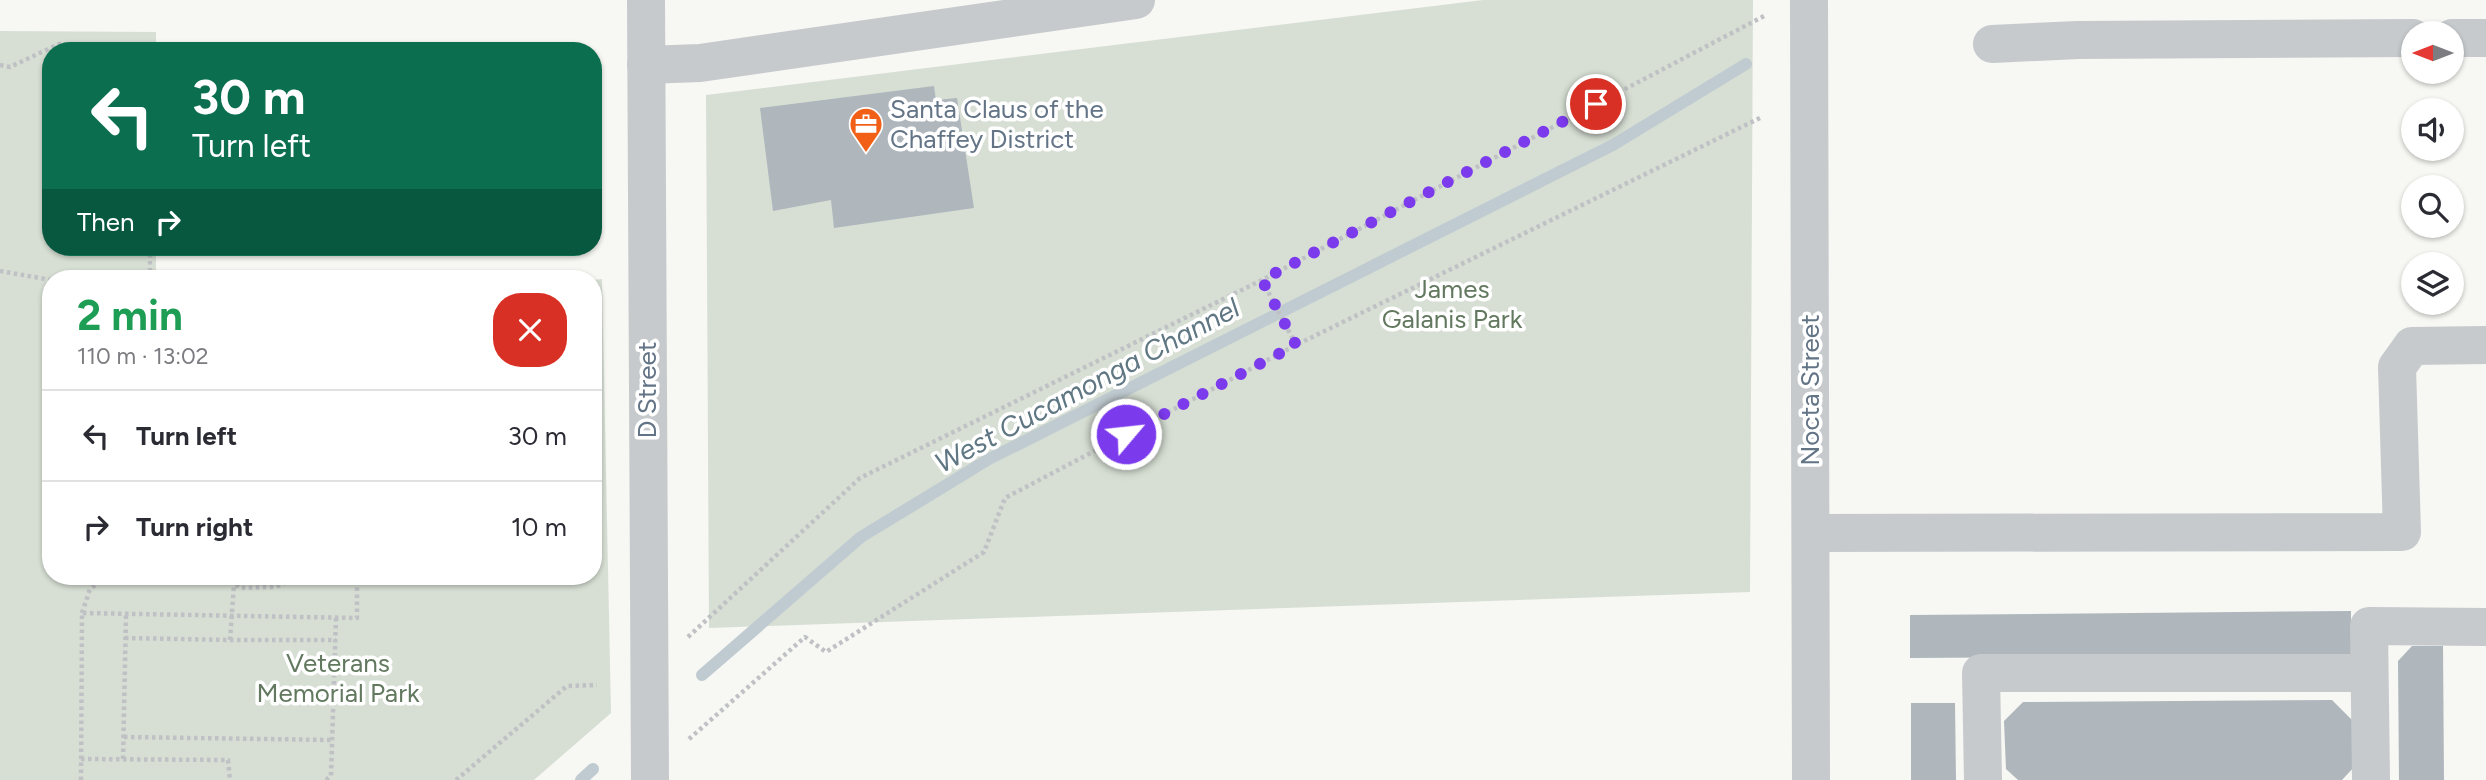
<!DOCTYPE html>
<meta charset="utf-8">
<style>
:root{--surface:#fff;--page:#f2f2f3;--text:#2b2b33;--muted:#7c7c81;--line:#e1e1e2}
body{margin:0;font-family:Figtree,sans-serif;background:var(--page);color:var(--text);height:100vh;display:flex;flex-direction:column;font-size:26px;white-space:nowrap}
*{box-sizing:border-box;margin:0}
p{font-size:23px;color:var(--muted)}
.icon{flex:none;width:38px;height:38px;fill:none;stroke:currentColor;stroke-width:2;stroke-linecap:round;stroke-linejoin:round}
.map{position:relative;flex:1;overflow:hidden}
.details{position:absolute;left:42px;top:270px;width:560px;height:315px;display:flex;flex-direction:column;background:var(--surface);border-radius:28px;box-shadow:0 2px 5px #0004}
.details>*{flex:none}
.hud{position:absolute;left:42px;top:42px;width:560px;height:214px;border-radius:28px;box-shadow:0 2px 5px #0004;background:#0b6e4f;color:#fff;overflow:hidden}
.needle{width:46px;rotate:270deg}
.buttons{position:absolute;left:2401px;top:21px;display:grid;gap:14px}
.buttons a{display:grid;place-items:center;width:63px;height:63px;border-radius:50%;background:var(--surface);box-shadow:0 2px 5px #0004;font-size:35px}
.pin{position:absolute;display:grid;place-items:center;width:60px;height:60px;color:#fff;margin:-30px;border:4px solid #fff;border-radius:50%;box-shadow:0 2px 7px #0007}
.me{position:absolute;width:77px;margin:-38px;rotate:62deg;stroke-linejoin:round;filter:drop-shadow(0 0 5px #0008)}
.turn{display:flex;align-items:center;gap:24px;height:147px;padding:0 35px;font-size:32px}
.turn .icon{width:91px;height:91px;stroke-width:2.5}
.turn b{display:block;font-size:49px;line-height:60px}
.then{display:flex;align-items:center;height:66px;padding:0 35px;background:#0003;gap:14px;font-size:26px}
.round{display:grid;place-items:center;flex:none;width:74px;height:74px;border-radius:28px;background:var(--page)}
.overview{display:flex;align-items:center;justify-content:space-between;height:119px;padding:0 35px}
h1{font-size:42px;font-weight:700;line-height:52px;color:#1e9e55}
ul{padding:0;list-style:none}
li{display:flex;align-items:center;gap:21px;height:91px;padding:0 35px;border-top:2px solid var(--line)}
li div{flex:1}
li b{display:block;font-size:26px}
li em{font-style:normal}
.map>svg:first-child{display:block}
.green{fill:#d7dfd4}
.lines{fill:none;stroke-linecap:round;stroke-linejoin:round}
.stream{stroke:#c0cbd1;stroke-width:12}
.building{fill:#afb7bd}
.path{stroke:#bfc1c4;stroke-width:4.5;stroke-dasharray:3.5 3.5;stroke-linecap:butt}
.minor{stroke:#c6cacd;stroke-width:38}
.route{stroke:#7c3aed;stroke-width:12;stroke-dasharray:0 21.6}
.labels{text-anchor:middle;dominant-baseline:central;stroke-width:7;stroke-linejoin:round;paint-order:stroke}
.poi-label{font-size:26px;fill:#637487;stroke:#fff;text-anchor:start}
.park-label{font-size:26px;fill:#62795f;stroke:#fff}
.street-label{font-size:26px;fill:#637487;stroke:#fff}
.water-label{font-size:28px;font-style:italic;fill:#5f7683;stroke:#fff}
</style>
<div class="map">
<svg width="2486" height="780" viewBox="0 0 2486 780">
<rect width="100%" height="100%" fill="#f7f7f3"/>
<!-- green -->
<g class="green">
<path d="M1483 0H1753L1750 592 709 628 706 95Z"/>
<path d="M0 31 156 32V51H51V247H156V278H51V576H593V280L602 279 611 713 534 780H0Z"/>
</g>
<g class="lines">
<!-- stream -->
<g class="stream">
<path d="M702 675 861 537 989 459 1613 145 1746 64"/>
<path d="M581 780 593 769"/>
</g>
</g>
<!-- building -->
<g class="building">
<path d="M934 86 936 100 957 98 974 208 834 228 831 200 773 211 760 108Z"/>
<path d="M2351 611V655L1910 658V615Z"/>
<path d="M2412 646H2443L2444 780H2399L2398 661Z"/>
<path d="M2332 700 2353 721 2355 766 2342 780H2018L2006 769 2004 721 2023 702Z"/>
<path d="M1911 703H1955L1956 780H1911Z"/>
</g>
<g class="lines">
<!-- path -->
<g class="path">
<path d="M0 65 10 67 59 44 134 47 136 51"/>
<path d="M150 247V278"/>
<path d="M0 271 51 280"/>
<path d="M1262 280 1296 345"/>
<path d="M593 292H598"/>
<path d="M225 576 240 588 276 587 300 576"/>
<path d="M82 613 90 589 108 576"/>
<path d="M688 637 860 478 1262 280 1764 16"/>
<path d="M125 638 230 640 234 584"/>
<path d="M230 640H336"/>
<path d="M124 737 332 740"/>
<path d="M689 739 805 637 826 652 984 552 1005 498 1296 345 1762 117"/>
<path d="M81 759 228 760 230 780"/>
<path d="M123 759 126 615"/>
<path d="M81 780 82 613 357 618V576"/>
<path d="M326 780 331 776 336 618"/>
<path d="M456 780 567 686 597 685"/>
</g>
<!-- minor -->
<g class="minor">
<path d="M646 0 650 780"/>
<path d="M1809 0 1811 780"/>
<path d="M2452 38H2486"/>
<path d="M1992 44 2078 40 2413 38"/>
<path d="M646 65 700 63 1136 0"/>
<path d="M1811 533 2402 532 2397 367 2412 346 2486 345"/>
<path d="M1983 780 1981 673H2369"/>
<path d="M2371 780 2369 626 2486 627"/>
</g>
</g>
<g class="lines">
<!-- route -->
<path class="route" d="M1126 434 1296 345 1262 280 1596 104"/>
</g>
<!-- icons -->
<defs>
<symbol id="office-pin" viewBox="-11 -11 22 30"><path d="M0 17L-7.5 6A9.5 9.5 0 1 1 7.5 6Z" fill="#f26018" stroke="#fff"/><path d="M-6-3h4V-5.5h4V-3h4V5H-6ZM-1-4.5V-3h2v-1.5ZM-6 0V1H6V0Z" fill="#fff"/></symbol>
</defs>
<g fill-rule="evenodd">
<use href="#office-pin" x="847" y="105" width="38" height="52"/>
</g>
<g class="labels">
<!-- poi labels -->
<g class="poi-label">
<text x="890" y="109">Santa Claus of the<tspan x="890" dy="30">Chaffey District</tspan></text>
</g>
<!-- park labels -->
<g class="park-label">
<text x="1452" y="289">James<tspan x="1452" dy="30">Galanis Park</tspan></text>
<text x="338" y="663">Veterans<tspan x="338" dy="30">Memorial Park</tspan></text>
</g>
<!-- street labels -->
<g class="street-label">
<text transform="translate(647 390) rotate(-90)">D Street</text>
<text transform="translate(1810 390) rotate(-90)">Nocta Street</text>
</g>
<!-- water labels -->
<g class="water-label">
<text transform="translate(1087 385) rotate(-28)">West Cucamonga Channel</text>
</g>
</g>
</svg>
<div class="buttons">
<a><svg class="needle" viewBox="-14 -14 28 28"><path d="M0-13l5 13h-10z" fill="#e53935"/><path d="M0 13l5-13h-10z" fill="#7c7c81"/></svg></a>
<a><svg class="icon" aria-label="sound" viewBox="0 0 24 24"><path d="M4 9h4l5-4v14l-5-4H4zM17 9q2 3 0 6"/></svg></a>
<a><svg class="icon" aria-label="search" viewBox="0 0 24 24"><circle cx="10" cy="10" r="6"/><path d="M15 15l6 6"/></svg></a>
<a><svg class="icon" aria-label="layers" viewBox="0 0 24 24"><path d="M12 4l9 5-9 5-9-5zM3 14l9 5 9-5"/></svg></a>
</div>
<div class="pin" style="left:1596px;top:104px;background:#d93025"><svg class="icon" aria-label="arrive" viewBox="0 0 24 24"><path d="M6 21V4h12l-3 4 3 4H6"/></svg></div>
<svg class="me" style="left:1126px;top:434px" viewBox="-20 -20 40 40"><circle r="17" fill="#7c3aed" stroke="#fff" stroke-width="3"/><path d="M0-11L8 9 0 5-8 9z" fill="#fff"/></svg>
<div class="hud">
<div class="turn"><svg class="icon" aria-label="left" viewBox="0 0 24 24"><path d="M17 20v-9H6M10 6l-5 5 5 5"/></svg><div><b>30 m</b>Turn left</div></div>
<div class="then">Then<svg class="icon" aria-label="right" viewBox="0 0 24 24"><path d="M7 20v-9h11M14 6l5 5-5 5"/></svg></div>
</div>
<section class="details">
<div class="overview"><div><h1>2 min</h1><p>110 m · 13:02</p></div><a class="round" style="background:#d93025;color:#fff"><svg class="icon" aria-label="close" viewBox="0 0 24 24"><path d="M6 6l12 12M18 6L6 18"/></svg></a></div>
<ul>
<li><svg class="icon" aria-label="left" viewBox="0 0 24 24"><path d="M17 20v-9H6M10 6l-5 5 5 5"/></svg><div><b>Turn left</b></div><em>30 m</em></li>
<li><svg class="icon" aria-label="right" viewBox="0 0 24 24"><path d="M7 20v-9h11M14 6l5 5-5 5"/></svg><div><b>Turn right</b></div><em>10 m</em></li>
</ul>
</section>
</div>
